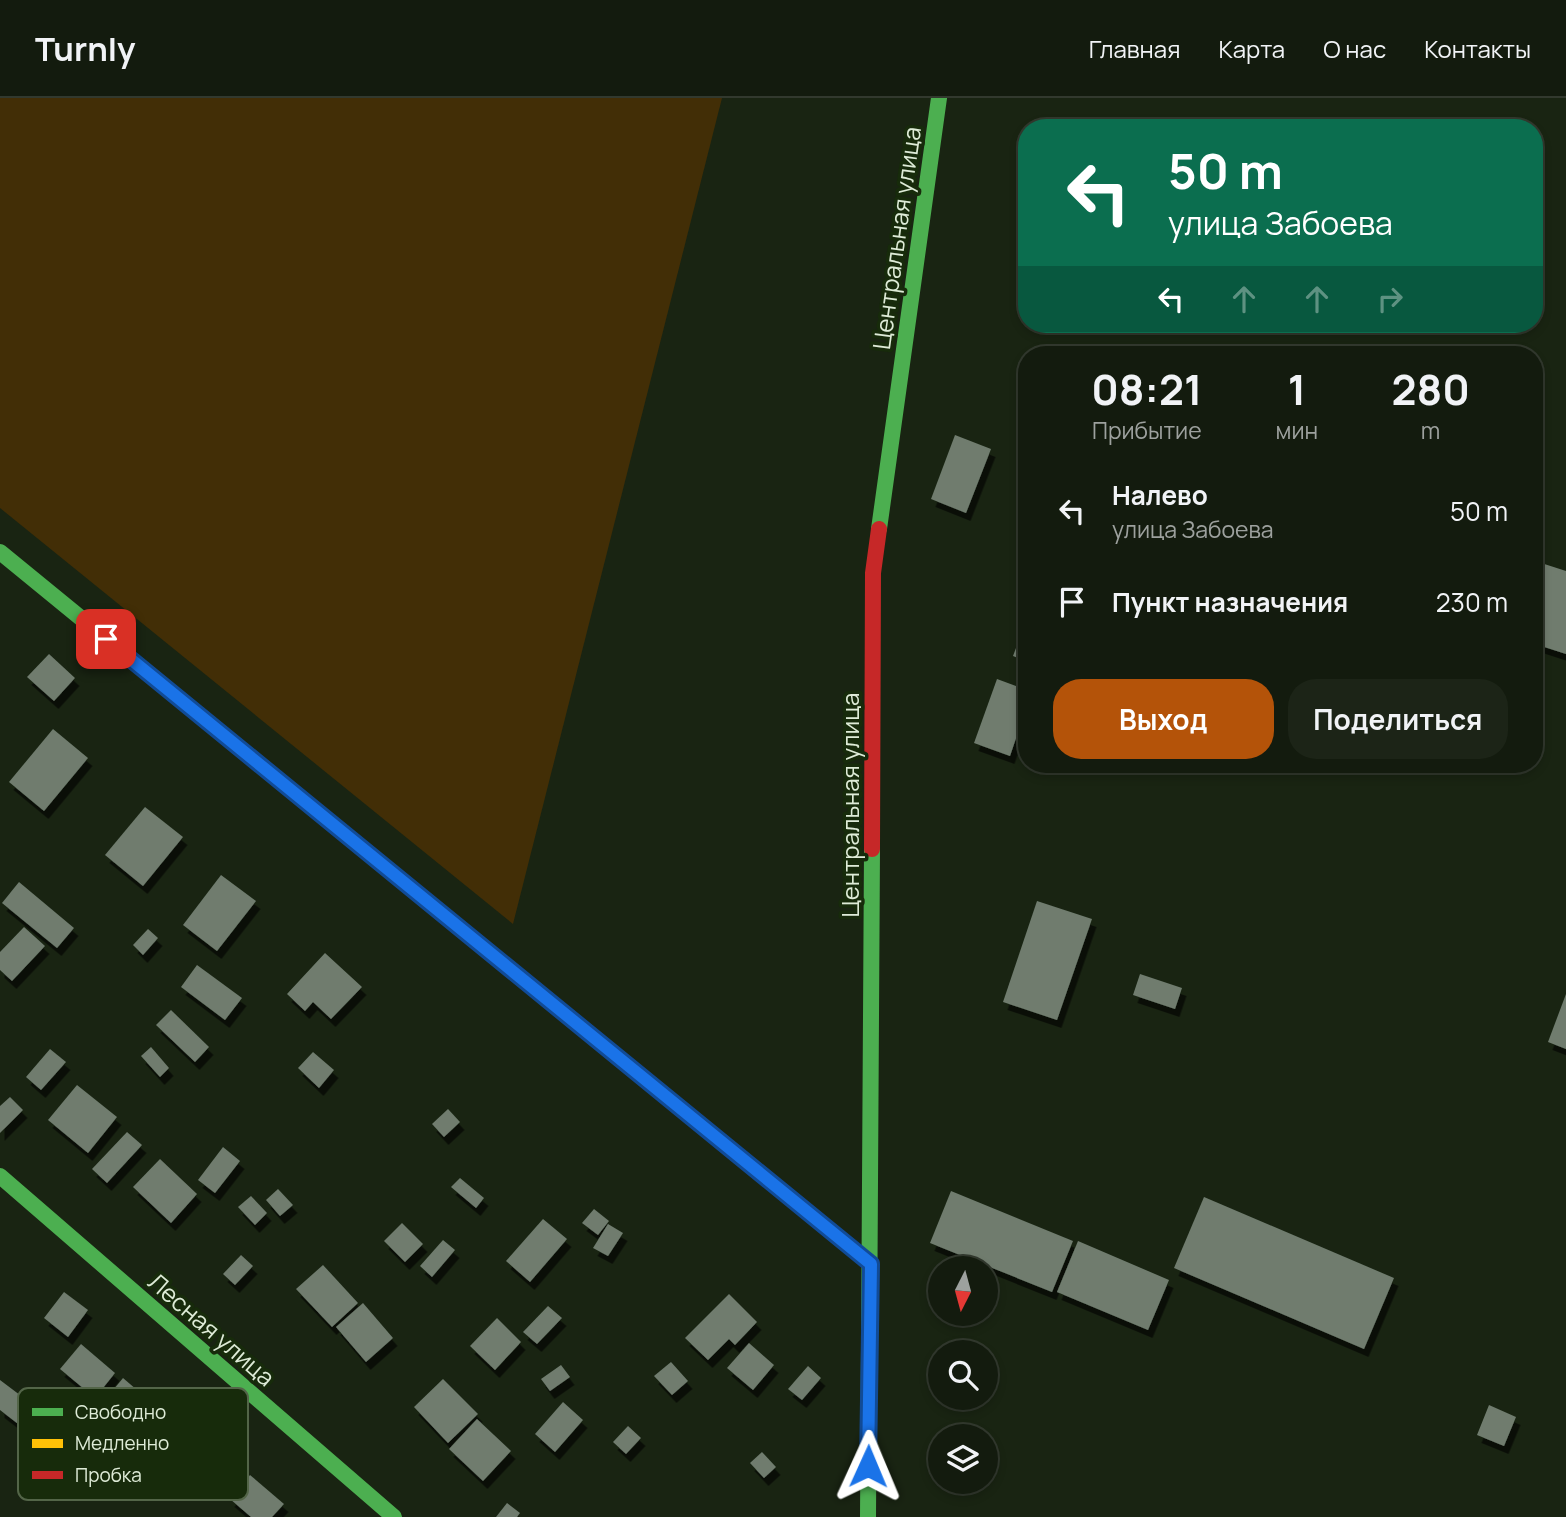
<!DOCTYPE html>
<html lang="ru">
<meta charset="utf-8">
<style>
:root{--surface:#131b0e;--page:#1c2417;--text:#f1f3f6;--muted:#9da19e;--line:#32392e;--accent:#b45309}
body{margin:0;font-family:Manrope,sans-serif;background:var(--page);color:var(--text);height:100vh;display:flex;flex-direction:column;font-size:26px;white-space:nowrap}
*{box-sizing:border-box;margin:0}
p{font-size:23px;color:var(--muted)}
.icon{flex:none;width:38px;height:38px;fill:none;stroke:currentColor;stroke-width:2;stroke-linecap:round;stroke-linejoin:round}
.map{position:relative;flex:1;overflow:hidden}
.details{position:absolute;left:1018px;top:248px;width:525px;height:427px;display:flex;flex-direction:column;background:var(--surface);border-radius:28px;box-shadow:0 4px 10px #0003,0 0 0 2px var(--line)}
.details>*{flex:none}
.banner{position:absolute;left:1018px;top:21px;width:525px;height:214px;border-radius:28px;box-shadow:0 4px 10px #0003,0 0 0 2px var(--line);background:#0b6e4f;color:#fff;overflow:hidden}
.needle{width:46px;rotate:186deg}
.buttons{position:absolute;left:928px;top:1158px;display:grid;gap:14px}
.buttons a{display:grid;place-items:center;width:70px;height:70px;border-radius:50%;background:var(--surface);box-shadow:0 4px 10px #0003,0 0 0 2px var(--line);font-size:35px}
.pin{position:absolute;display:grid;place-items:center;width:60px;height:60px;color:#fff;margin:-30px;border-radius:14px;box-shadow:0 4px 10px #0006}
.me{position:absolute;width:77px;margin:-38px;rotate:1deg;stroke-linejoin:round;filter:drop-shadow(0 0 5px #0008)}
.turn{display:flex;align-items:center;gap:24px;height:147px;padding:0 35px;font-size:32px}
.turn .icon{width:91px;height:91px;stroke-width:2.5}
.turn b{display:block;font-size:49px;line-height:60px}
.lanes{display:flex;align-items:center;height:66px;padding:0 35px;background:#0003;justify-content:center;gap:35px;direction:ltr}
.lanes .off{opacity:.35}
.eta{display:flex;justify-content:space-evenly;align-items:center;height:119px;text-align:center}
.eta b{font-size:42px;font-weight:700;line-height:49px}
.button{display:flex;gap:14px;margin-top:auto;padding:14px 35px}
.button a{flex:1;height:80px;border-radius:28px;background:var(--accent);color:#fff;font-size:28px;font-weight:700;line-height:80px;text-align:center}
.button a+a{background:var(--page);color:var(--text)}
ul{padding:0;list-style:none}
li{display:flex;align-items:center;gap:21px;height:91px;padding:0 35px}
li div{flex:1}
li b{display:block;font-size:26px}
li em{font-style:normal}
header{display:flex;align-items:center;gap:42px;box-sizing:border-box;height:98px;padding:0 35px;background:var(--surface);border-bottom:2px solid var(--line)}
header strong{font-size:33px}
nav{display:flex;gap:38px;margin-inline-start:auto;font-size:24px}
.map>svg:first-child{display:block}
.green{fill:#422e06}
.building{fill:#6f7c6e;filter:url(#shadow)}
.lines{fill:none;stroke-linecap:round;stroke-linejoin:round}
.fast{stroke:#4caf50;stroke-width:16}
.slow{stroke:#ffc107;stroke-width:16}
.jam{stroke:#c62828;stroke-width:16}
.route-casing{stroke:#114b97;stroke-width:18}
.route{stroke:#1a73e8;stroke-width:12}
.labels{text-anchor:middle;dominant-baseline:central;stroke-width:7;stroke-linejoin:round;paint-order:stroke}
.street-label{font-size:24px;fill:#deebd7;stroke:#172b0b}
.key{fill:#172b0b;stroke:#536548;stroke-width:2}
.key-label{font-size:19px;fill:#deebd7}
</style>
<header>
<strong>Turnly</strong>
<nav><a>Главная</a><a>Карта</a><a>О нас</a><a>Контакты</a></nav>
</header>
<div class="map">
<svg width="1566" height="1419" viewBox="0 0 1566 1419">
<defs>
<filter id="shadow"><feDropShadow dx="4.5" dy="8" stdDeviation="0" flood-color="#0009"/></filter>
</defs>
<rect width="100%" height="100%" fill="#192412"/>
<!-- green -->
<path class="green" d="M0 0H722L513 826 0 410Z"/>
<!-- building -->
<g class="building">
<path d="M955 337 991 351 966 415 931 401Z"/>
<path d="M1535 463 1566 473V556L1535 546Z"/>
<path d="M1019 542 1027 545 1025 563 1013 558Z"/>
<path d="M49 556 75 580 54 603 27 579Z"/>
<path d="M997 581 1027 592V608L1010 658 974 645Z"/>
<path d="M53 631 88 660 44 713 9 684Z"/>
<path d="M145 709 183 739 143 788 105 757Z"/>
<path d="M221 777 256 803 217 853 183 827Z"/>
<path d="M19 784 74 830 57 850 2 805Z"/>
<path d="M1037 803 1092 821 1057 922 1003 904Z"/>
<path d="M24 829 45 848 12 883 0 872V854Z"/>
<path d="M148 831 158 840 143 857 133 847Z"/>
<path d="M325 855 362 889 331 921 313 904 305 913 287 896Z"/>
<path d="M197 867 242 900 225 922 181 889Z"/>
<path d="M1140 876 1182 890 1175 911 1133 897Z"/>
<path d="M1566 896V951L1548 944Z"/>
<path d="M171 912 209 949 195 964 156 927Z"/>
<path d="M151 949 169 970 160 979 141 958Z"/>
<path d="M50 951 66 964 41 992 26 979Z"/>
<path d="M313 954 334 972 319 990 298 970Z"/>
<path d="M77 987 117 1019 88 1055 48 1022Z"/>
<path d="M10 999 23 1012 0 1035V1008Z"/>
<path d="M448 1011 460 1024 444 1039 432 1026Z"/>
<path d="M127 1034 142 1047 107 1085 92 1071Z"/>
<path d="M223 1049 240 1063 215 1095 198 1082Z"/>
<path d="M160 1061 197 1096 171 1125 133 1089Z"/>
<path d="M460 1080 484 1100 476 1110 451 1089Z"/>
<path d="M278 1091 293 1107 280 1118 266 1102Z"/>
<path d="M951 1093 1073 1143 1052 1194 930 1145Z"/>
<path d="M251 1098 267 1115 255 1127 238 1109Z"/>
<path d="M1204 1099 1394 1180 1364 1251 1174 1170Z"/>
<path d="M594 1111 609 1123 598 1137 582 1125Z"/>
<path d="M543 1121 567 1141 530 1184 506 1163Z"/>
<path d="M402 1125 423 1146 405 1164 384 1143Z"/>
<path d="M608 1126 623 1135 608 1158 593 1150Z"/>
<path d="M443 1142 455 1152 432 1179 420 1168Z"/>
<path d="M1078 1143 1169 1182 1148 1232 1057 1194Z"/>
<path d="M241 1157 253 1168 235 1187 223 1176Z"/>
<path d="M323 1167 358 1205 332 1229 296 1191Z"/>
<path d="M64 1194 88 1212 68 1239 44 1220Z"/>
<path d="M729 1196 757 1224 735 1247 729 1241 708 1262 685 1240Z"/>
<path d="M363 1205 393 1240 366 1264 336 1229Z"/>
<path d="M548 1208 562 1220 537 1246 523 1234Z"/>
<path d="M497 1220 521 1244 495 1272 470 1248Z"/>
<path d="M749 1245 774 1267 753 1292 727 1270Z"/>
<path d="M81 1246 115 1275 95 1300 60 1271Z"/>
<path d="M671 1264 688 1283 672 1297 654 1278Z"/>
<path d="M561 1267 570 1279 550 1293 541 1281Z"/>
<path d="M808 1268 821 1280 802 1302 788 1291Z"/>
<path d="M123 1280 144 1298 126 1320 105 1302Z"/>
<path d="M443 1281 478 1316 448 1345 414 1309Z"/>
<path d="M0 1282 69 1334 37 1378 17 1362 35 1339 0 1312Z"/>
<path d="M563 1304 583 1322 555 1354 535 1336Z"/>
<path d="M1489 1307 1516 1319 1504 1348 1477 1337Z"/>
<path d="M477 1321 511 1353 483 1383 449 1351Z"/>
<path d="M628 1328 641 1340 626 1356 613 1344Z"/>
<path d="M762 1354 776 1369 764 1380 750 1365Z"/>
<path d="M250 1377 284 1406 272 1419H251L230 1401Z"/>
<path d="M507 1405 520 1415 517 1419H496Z"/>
</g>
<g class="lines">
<!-- fast -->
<g class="fast">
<path d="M879 431 939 0"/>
<path d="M0 454 407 787"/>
<path d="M642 979 871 1166"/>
<path d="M0 1078 394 1419"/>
<path d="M868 1419 872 751"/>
</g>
<!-- slow -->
<path class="slow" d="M407 787 642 979"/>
<!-- jam -->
<path class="jam" d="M872 751 873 475 879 431"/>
</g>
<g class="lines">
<defs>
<path id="route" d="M106 541 871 1166 868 1368"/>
</defs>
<!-- route casing -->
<use href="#route" class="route-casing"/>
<!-- route -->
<use href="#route" class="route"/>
</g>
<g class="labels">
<!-- street labels -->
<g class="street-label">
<text transform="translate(896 140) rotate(-82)">Центральная улица</text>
<text transform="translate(849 707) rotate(-90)">Центральная улица</text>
<text transform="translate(212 1231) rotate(41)">Лесная улица</text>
</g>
</g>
<!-- legend -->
<rect x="18" y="1290" width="230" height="112" rx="10" class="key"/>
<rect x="32" y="1310" width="31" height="8" fill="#4caf50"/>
<rect x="32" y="1341" width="31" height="9" fill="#ffc107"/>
<rect x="32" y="1373" width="31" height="8" fill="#c62828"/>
<g class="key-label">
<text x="75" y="1321">Свободно</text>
<text x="75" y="1352">Медленно</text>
<text x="75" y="1384">Пробка</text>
</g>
</svg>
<div class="buttons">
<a><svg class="needle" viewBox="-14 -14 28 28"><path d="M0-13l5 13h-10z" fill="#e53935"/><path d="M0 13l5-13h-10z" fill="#9da19e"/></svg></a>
<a><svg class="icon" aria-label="search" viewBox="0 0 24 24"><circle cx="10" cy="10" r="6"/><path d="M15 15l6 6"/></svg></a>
<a><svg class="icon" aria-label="layers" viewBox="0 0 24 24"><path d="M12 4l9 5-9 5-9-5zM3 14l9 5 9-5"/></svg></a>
</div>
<div class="pin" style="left:106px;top:541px;background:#d93025"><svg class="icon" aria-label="arrive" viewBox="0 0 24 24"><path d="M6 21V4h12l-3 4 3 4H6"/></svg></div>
<svg class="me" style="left:868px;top:1368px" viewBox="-20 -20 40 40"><path d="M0-17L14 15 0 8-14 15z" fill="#1a73e8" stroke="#fff" stroke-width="4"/></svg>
<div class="banner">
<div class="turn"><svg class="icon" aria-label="left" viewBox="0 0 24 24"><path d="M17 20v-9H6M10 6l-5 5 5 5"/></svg><div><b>50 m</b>улица Забоева</div></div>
<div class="lanes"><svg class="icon" aria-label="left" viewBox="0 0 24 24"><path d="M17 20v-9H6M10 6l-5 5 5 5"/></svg><svg class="icon off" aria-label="ahead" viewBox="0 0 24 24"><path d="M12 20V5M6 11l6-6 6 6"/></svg><svg class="icon off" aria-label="ahead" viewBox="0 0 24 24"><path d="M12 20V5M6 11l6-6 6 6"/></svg><svg class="icon off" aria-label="right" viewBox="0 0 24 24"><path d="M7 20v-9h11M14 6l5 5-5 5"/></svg></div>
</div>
<section class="details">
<div class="eta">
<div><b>08:21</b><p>Прибытие</p></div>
<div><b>1</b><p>мин</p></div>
<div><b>280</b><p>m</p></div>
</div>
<ul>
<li><svg class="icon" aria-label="left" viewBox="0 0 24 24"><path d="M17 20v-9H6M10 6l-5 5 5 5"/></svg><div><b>Налево</b><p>улица Забоева</p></div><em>50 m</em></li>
<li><svg class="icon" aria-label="arrive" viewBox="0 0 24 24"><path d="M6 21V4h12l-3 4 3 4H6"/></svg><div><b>Пункт назначения</b></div><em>230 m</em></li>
</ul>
<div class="button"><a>Выход</a><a>Поделиться</a></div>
</section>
</div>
